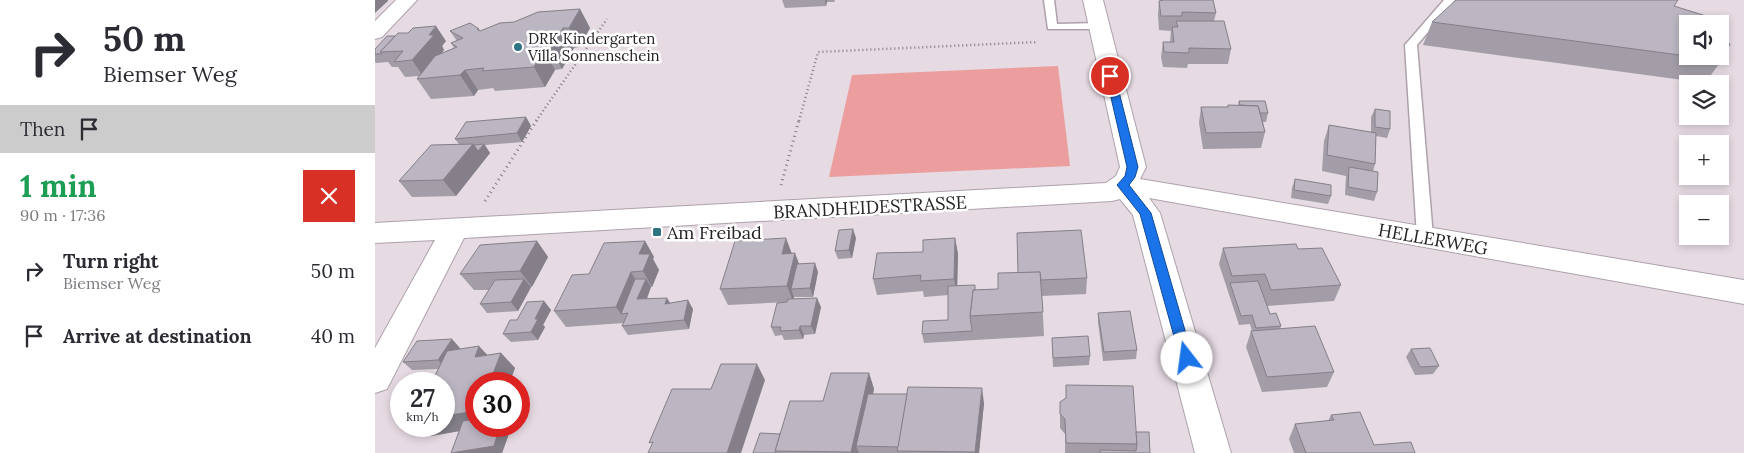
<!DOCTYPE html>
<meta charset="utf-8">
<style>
:root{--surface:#fff;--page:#f7f7f7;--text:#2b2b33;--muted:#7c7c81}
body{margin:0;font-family:Lora,serif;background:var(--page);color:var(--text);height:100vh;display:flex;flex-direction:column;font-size:19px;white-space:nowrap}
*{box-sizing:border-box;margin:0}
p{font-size:16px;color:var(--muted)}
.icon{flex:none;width:28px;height:28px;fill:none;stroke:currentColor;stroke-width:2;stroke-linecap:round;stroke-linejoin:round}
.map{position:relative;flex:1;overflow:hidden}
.side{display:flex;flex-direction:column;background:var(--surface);width:375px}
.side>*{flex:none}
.top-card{background:#fff;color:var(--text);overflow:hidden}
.tools{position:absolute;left:1304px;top:15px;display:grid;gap:10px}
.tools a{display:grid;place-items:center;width:50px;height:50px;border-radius:0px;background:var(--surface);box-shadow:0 2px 8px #0003;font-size:25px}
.speed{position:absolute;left:15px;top:372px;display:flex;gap:10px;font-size:25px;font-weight:700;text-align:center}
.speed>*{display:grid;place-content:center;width:65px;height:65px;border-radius:50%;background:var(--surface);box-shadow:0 2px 8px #0003;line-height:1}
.speed small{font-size:12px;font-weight:400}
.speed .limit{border:8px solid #d22;background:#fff;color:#111}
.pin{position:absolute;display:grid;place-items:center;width:42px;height:42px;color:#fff;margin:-21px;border:2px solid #fff;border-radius:50%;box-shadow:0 1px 5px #0007}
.me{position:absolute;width:55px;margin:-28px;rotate:345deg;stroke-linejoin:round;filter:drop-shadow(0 0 4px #0008)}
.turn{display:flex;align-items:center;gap:18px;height:105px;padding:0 20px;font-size:22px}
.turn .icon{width:65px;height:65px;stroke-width:2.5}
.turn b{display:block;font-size:35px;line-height:42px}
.then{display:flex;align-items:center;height:48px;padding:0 20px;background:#0003;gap:10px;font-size:19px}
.round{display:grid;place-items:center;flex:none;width:52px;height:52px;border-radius:0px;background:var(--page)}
.headline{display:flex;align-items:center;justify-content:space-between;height:85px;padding:0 20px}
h1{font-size:30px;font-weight:800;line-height:38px;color:#1e9e55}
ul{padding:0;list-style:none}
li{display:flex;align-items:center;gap:15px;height:65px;padding:0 20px}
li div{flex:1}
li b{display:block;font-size:19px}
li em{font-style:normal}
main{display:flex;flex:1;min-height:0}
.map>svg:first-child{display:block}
.green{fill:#eb9e9d}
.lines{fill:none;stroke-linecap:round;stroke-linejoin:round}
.service-casing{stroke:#ada2ab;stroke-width:3}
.minor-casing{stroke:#ada2ab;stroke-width:2}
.path-far1{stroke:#847c82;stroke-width:2.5;stroke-dasharray:1 3;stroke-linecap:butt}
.path{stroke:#847c82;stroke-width:3;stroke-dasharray:1 4;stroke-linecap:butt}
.service{fill:#fff;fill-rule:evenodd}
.minor{fill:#fff;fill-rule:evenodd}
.wall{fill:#a29da7}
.shaded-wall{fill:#847f88}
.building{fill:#bcb6c2;stroke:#847f88}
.route{fill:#1a73e8;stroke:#114b97}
.poi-dot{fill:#2f7483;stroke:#fff;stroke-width:2}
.labels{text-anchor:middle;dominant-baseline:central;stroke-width:5;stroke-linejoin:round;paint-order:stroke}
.far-poi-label{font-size:15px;fill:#262225;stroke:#fff;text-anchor:start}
.street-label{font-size:18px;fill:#262225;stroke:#fff}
.poi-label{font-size:18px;fill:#262225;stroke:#fff;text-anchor:start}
</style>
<main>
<section class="side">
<div class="top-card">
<div class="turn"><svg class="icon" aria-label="right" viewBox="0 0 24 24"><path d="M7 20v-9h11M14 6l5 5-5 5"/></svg><div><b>50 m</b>Biemser Weg</div></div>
<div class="then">Then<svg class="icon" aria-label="arrive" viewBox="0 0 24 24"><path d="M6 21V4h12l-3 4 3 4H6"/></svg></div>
</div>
<div class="headline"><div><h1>1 min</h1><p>90 m · 17:36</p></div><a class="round" style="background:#d93025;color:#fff"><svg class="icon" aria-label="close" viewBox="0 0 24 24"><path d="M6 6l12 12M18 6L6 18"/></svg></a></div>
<ul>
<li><svg class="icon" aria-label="right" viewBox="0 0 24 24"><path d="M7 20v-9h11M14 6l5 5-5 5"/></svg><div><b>Turn right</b><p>Biemser Weg</p></div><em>50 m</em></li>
<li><svg class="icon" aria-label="arrive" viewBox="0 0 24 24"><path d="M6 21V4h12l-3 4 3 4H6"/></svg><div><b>Arrive at destination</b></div><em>40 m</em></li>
</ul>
</section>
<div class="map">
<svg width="1369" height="453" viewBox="0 0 1369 453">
<rect width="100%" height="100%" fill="#e6dae3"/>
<!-- green -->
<path class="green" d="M683 66 695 166 454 177 477 75Z"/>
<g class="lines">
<defs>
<g id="service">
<path d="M669 0H679L682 24 724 23 729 26 724 29H673Z"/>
<path d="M1069 0H1080L1042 45 1058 237 1055 241 1050 242 1045 241 1042 237 1030 45Z"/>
</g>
<g id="minor">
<path d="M21 0H42L7 37 0 39V21Z"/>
<path d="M708 0H728L771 167 765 179 1369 280V304L774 198 785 213 856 453H820L758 215 745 199 737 201 89 238 12 389 0 393V348L60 240 0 243V223L731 183 741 176 745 167Z"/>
</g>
</defs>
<!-- service casing -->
<use href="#service" class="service-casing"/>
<!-- minor casing -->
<use href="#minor" class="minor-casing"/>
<!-- path-far1 -->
<g class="path-far1">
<path d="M161 121 232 19"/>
<path d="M424 121 443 52 663 42"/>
</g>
<!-- path -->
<g class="path">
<path d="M406 185 424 120"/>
<path d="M110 201 162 120"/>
</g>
<!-- service -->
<use href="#service" class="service"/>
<!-- minor -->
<use href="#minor" class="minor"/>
</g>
<!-- wall -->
<g class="wall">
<path d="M407 0H460L459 2H452L451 6 410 8Z"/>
<path d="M788 0H838L841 13 839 21 856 49 853 64H813L812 68 788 67 786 57 788 42H795L796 31 784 30 783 15 784 1Z"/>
<path d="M1299 6 1312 24V56H1345L1347 60 1330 83 1048 45 1057 22Z"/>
<path d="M205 9 215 28 204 47 199 48 187 69 180 70 170 87 120 91 118 88 103 90 99 96 56 99 42 79 44 76 30 77 23 67H17L13 62 1 63 0 62V49L71 41 67 46 69 50 67 53 79 48 76 43 82 41 75 31 104 29 105 31 139 22Z"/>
<path d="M864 101 893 113 891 122H888L890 132 886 148 828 149 824 123 826 107H852L853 105H863Z"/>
<path d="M1000 109 1015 129 1012 138 1001 136 1000 164 998 171 1002 192 999 201 970 195 971 176 947 171 949 141 954 125 996 132V117Z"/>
<path d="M151 117 156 126 147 142 110 145 115 153 81 196 37 197 24 181 84 144 80 139Z"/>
<path d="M920 179 956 196 953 204 916 198 917 188Z"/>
<path d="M481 238 477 258 463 259 460 251Z"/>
<path d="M580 238 583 254 582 286 600 290 623 289 643 273 712 278 711 294 667 296 669 336 549 343 547 334 573 320V295L549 297 548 291 502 295 498 279 548 252Z"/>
<path d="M162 241 173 257 143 311 112 313 105 304 114 290H99L85 274Z"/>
<path d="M270 241 279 257 278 259 284 270 277 287H276L272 299 295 303 318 309 314 329 253 335 247 326 249 323 191 327 179 311 214 274Z"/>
<path d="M848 248 923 249 966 285 959 301 892 306 895 314 906 326 905 329 959 372 952 387 887 392 871 347 876 331H877L875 324 864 325 844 264Z"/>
<path d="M416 253 424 264 443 272 438 297H419V299L446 307 440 334 429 335 428 339 409 340 407 335 400 336 396 327 412 302 353 305 345 289Z"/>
<path d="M169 301 176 310 168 325 170 327 163 340 136 342 128 334 142 320Z"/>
<path d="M723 313 762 350 761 359 728 361 723 322Z"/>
<path d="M677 338 715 356 714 365 678 367Z"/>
<path d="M85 348 84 349 112 355 126 353 140 368 134 384H101V426L135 431 127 453H76L84 431 56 436 44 426H69L64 369 37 370 28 362Z"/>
<path d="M1036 349 1064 366 1058 374 1040 375 1031 357Z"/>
<path d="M494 373 499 389 498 394 609 403 604 453H378L448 401Z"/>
<path d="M691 385 761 432 775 453H690V434L685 428V402L691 398Z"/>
<path d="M956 415 999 445 1040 453H919L914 439 920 424 953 421Z"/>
</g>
<!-- shaded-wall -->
<g class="shaded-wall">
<path d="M0 0H13V1L0 13Z"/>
<path d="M450 0H452V2L451 6Z"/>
<path d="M205 9 215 28 204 47 194 28Z"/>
<path d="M61 26 71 41 67 46 69 50 48 76 37 60 54 35Z"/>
<path d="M188 28 199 48 187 69 176 49Z"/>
<path d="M169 50 180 70 170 87 159 67Z"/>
<path d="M90 70 103 90 99 96 85 75Z"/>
<path d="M151 117 156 126 147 142 142 133Z"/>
<path d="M98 144 103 151 109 144 115 153 81 196 68 180Z"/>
<path d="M478 229 481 238 477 258 474 250Z"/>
<path d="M411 238 417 254H407Z"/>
<path d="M580 238 583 254 582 295 579 279Z"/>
<path d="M162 241 173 257 157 287 145 271Z"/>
<path d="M270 241 279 257 278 259 284 270 277 287 268 271 264 254Z"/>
<path d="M420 253 426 269 416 289 419 297 418 301 412 286Z"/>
<path d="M440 263 443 272 438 297 435 288Z"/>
<path d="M256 272 265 288 253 313 246 314 241 307Z"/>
<path d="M149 279 156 287 143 311 136 302Z"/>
<path d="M271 279 276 287 268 308 262 299Z"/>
<path d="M292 298 297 306 290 304Z"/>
<path d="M442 298 446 307 440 334 436 326Z"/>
<path d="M313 300 318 309 314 329 309 320Z"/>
<path d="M169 301 176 310 168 325 170 327 163 340 156 332 160 319Z"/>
<path d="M425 326 429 335 428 339 424 330Z"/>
<path d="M77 339 85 348 72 369 63 360Z"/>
<path d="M104 346 119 362 100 357Z"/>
<path d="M126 353 140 368 134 384H114Z"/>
<path d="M382 364 390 380 366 453H352Z"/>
<path d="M494 373 499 389 486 446H481L484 453H476V452Z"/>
<path d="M607 388 609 403 604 453H600Z"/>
<path d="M101 411V426L108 427 56 436 44 426H69V416Z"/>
<path d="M125 426H130L135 431 127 453H77Z"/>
</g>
<!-- building -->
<g class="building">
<path d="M789 0H838L841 13 807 12V16H786L784 1Z"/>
<path d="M1081 0H1303L1299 6 1331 16 1327 24H1312V56L1057 22Z"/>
<path d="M205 9 194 28H188L176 49 169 50 159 67 107 71 109 68 90 70 85 75 42 79 60 56 82 47 76 43 88 38 75 31 95 23 104 29H102L105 31 125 23 139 22 163 12Z"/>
<path d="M801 21H849L856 49 814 48V53L789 52 788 42H799L797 27H803Z"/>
<path d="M61 26 54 35H59L37 60 19 62 28 51 5 52 23 33H33L38 28Z"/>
<path d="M12 36H20L5 52 7 54H0V49Z"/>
<path d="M1345 41 1355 44 1347 60 1317 56H1345Z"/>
<path d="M864 101H890L893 113H885L883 106 865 105Z"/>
<path d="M853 105 883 106 890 132 831 133 826 107H853Z"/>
<path d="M1000 109 1015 111V129L1000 127Z"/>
<path d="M151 117 142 133 80 139 91 122Z"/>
<path d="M954 125 1001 133 1000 164 952 155Z"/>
<path d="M98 144 68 180 24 181 56 145Z"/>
<path d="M109 144 103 151 99 145Z"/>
<path d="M974 167 1003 172 1002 192 973 187Z"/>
<path d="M920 179 956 185V196L919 190Z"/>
<path d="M478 229 474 250 460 251 464 230Z"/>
<path d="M706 230 712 278 666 280 665 272 643 273 642 233Z"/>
<path d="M411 238 407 254 420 253 412 286 345 289 360 241Z"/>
<path d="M580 238 579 279 545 281 546 275 498 279 502 253 548 252V240Z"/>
<path d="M162 241 145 271 85 274 105 245Z"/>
<path d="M270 241 264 254H275L268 271 256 272 241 307 179 311 197 275 214 274 229 243Z"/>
<path d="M921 244 923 249 947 248 966 285 896 290 890 274 857 276 848 248Z"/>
<path d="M440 263 435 288 416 289 422 264Z"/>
<path d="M665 272 668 312 595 316 598 290 623 289V273Z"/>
<path d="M149 279 136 302 105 304 120 280Z"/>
<path d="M260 279H271L262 299 292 298 290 304 313 300 309 320 247 326 253 313 246 314Z"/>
<path d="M883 281 895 314 901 313 906 326 881 328 877 315 866 316 855 283Z"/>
<path d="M600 285V290H598L595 316 597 331 547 334 548 321 573 320V286Z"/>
<path d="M442 298 436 326H425L424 330 405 331 406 327H396L402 303 412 302 413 299Z"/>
<path d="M169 301 160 319H163L156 332 128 334 135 320H142L152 302Z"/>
<path d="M755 311 762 350 729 352 723 313Z"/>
<path d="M940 326 959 372 892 377 876 331Z"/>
<path d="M713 336 715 356 678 358 677 338Z"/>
<path d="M77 339 63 360 28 362 42 341Z"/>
<path d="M104 346 100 357 126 353 114 384H101V411L69 416V384H56L72 351Z"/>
<path d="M1055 348 1064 366 1045 367 1036 349Z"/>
<path d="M346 364H382L352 453H273L278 442 274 443 297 389H336Z"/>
<path d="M456 373H494L476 452 400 451 415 401H448Z"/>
<path d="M691 385 758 386 762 444 691 443 690 419 685 414V402L691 398Z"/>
<path d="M533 387 607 388 600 452 522 451Z"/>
<path d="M493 394H532L523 447 481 446Z"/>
<path d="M985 412 999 445 1036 442 1040 453H931L920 424 959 420 956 415Z"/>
<path d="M101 419V426H125L119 446 76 453 88 421Z"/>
<path d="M761 432H774L775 453H725V450L761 451 762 444Z"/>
<path d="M385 433 405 434 400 451 401 453H378Z"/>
</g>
<!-- route -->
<path class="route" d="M735 73 740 76 763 167 760 177 754 185 776 213 818 358 816 361 812 363 807 361 805 358 765 214 742 185 750 176 752 167 731 76Z"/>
<!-- markers -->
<g class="poi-dot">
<circle cx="143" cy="47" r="5"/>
<rect x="277" y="227" width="10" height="10" rx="2.5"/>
</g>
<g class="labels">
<!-- far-poi labels -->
<g class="far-poi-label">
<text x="153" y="38">DRK Kindergarten<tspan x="153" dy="17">Villa Sonnenschein</tspan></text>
</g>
<!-- street labels -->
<g class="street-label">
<text transform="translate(495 207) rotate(-3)">BRANDHEIDESTRASSE</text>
<text transform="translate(1058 239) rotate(10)">HELLERWEG</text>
</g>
<!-- poi labels -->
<g class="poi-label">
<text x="292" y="232">Am Freibad</text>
</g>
</g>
</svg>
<div class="tools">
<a><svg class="icon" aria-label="sound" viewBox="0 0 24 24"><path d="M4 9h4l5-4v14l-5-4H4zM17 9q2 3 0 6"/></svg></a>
<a><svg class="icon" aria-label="layers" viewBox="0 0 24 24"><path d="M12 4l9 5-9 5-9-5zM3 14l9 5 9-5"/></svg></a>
<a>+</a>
<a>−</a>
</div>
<div class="speed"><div>27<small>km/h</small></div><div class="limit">30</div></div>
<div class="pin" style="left:735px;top:76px;background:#d93025"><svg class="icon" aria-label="arrive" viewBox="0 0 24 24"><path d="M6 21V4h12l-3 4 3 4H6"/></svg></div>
<svg class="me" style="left:812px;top:358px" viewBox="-20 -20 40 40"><circle r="19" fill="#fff"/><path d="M0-13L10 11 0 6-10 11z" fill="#1a73e8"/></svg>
</div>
</main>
